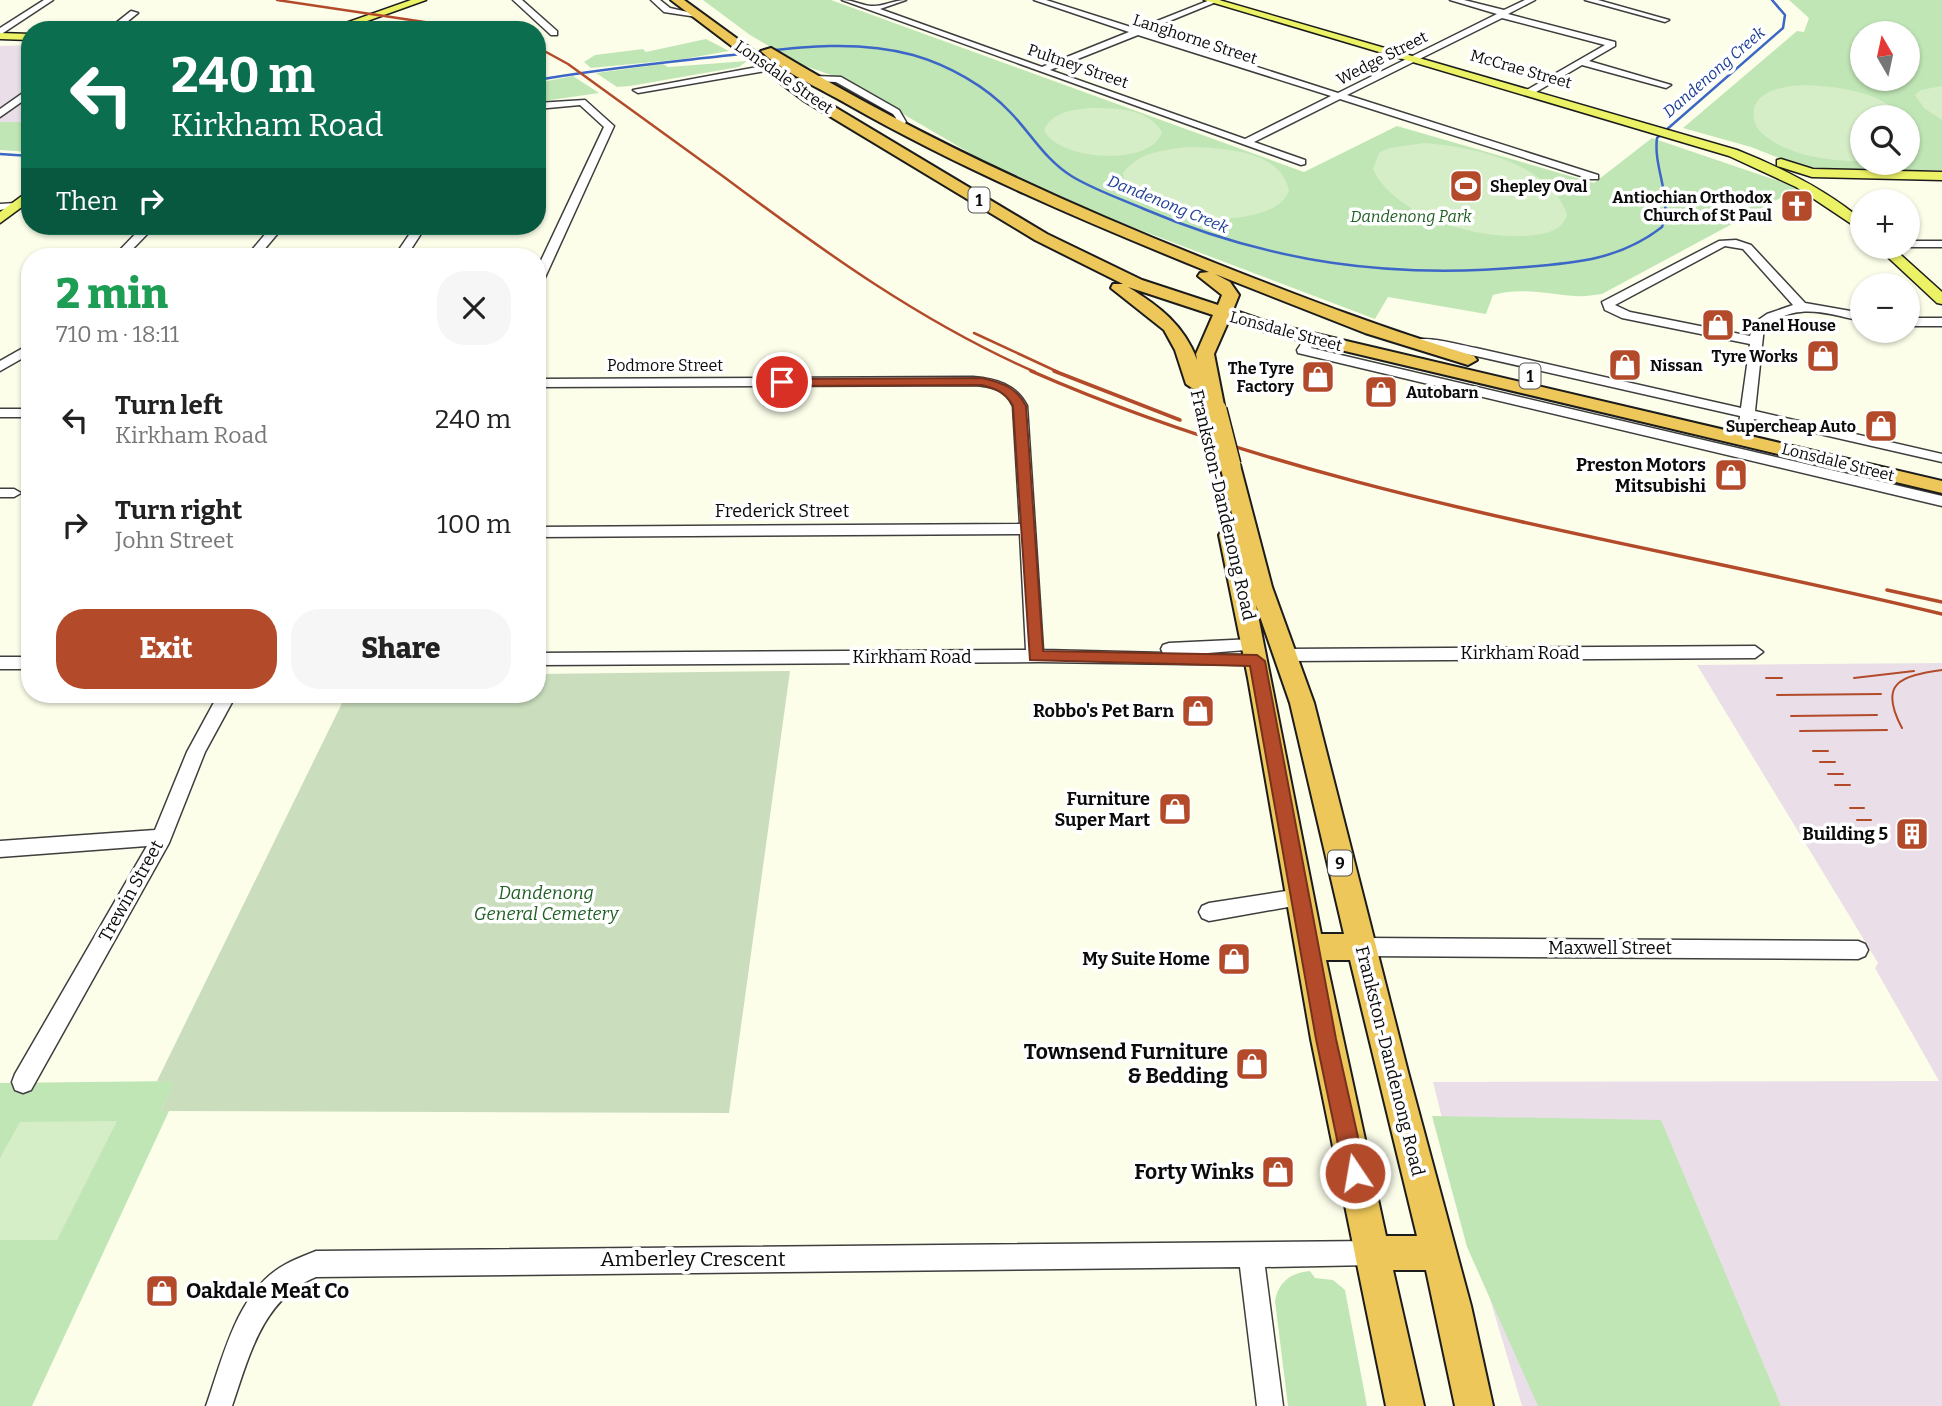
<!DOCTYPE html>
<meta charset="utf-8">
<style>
:root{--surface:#fff;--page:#f6f6f6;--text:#222;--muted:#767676;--accent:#b34b2b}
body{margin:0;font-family:Bitter,serif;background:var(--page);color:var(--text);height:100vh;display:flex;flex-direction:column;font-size:26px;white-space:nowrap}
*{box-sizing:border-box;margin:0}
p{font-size:23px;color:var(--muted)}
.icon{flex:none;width:38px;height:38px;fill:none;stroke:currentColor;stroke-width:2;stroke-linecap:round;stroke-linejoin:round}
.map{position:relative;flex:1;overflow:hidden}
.side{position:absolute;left:21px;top:248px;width:525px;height:455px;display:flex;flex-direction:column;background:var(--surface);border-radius:28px;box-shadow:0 2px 5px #0004}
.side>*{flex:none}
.banner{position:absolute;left:21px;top:21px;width:525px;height:214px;border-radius:28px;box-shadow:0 2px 5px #0004;background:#0b6e4f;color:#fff;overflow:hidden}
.needle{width:46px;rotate:351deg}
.buttons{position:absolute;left:1850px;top:21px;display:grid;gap:14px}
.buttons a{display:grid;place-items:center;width:70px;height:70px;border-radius:50%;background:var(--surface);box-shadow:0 2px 5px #0004;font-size:35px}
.pin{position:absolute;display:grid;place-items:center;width:60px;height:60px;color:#fff;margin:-30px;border:4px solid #fff;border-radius:50%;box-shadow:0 2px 7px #0007}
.me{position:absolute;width:77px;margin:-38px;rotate:348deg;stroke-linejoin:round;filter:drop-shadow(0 0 5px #0008)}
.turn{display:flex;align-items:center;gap:24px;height:147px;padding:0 35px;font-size:32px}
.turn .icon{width:91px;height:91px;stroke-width:2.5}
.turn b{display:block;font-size:49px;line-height:60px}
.then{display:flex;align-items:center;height:66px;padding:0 35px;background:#0003;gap:14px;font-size:26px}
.round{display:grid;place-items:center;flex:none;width:74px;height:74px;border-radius:28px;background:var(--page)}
.overview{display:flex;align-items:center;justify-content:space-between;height:119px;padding:0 35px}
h1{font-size:42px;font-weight:800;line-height:52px;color:#1e9e55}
.button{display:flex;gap:14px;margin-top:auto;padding:14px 35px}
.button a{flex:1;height:80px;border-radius:28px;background:var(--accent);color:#fff;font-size:28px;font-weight:800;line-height:80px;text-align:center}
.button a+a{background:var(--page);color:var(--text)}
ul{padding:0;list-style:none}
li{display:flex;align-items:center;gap:21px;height:105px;padding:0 35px}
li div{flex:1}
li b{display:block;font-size:26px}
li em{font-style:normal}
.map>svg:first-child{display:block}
.industrial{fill:#eadfe8}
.green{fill:#c1e6b6;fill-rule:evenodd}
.cemetery{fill:#cadebd}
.pitch{fill:#d5eec7}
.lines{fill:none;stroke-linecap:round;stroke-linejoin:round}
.stream{stroke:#3c67c6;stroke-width:2.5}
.minor-casing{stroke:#3e3e3e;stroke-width:3}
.major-casing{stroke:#1c1c1c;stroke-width:3}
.highway-casing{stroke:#1c1c1c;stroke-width:4}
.minor{fill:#fff;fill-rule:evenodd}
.major{fill:#ecf266;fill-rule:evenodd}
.highway{fill:#edc759;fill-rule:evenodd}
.tram{stroke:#b34b2b;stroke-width:2}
.rail-far1{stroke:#b34b2b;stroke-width:2.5}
.rail{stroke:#b34b2b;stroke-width:3.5}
.highway-bridge-casing{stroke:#1c1c1c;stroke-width:24;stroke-linecap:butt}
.highway-bridge{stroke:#edc759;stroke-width:21}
.route{fill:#b34b2b;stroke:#74311c;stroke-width:2}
.labels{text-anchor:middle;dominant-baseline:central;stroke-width:7;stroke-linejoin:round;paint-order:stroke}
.far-street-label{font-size:16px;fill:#0b0b0b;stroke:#fff}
.far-water-label{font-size:16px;font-style:italic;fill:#1b3d96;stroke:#fff}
.far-poi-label{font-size:16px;font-weight:bold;fill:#0b0b0b;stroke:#fff;text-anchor:start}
.shield{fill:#fff;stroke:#545454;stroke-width:2}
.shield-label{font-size:16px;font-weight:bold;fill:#0b0b0b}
.far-park-label{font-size:16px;font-style:italic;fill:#1f5f24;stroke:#fff}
.poi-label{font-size:18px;font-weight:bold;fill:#0b0b0b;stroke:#fff;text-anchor:end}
.street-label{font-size:18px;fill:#0b0b0b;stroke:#fff}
.park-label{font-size:18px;font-style:italic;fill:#1f5f24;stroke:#fff}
.near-poi-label{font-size:21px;font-weight:bold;fill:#0b0b0b;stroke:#fff;text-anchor:end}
.near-street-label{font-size:21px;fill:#0b0b0b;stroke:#fff}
</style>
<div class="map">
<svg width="1942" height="1406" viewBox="0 0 1942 1406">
<rect width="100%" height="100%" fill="#fcfeea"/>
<!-- industrial -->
<g class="industrial">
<path d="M30 45V122H0V46Z"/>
<path d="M1942 663V1406H1522L1473 1242 1433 1082 1939 1081 1875 968 1878 963 1697 665Z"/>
</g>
<!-- green -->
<g class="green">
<path d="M703 0H831L1304 172 1397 126 1594 183 1652 138 1799 188 1602 294C1593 295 1583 297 1575 296 1546 294 1522 287 1493 295L1486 314 1388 297 1375 319 1119 222 992 166 843 79 799 64 750 35Z"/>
<path d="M1789 0H1942V170H1824L1794 164 1751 147 1683 128 1797 31 1804 32 1809 18ZM1862 33H1908V79H1862ZM1862 117H1908V163H1862Z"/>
<path d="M706 39 729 51 684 59 591 68 584 62 595 55 643 49 646 52Z"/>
<path d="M747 61 739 67 630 86 617 87 596 73 663 64 668 67Z"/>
<path d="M573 76 599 93 537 102V83Z"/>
<path d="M0 122H30V152L0 150Z"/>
<path d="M175 1081 161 1111H169L32 1406H0V1083Z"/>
<path d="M1432 1116 1661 1120 1781 1406H1538L1467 1247Z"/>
<path d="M1310 1271 1315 1278 1333 1280 1345 1290 1367 1406H1288L1275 1301C1279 1281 1291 1273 1310 1271Z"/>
</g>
<!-- cemetery -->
<path class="cemetery" d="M790 671 729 1113 161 1111 174 1082 157 1081 346 695H537V674Z"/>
<!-- pitch -->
<g class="pitch">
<path d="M1805 85C1839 87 1878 90 1903 117H1862V161C1832 161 1797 157 1771 140 1764 136 1756 129 1754 120 1749 91 1783 86 1805 85Z"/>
<path d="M1942 86V120L1924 108 1915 95 1921 90Z"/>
<path d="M1090 108C1114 108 1148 108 1162 132 1152 167 1058 161 1044 130 1052 112 1072 110 1090 108Z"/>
<path d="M1425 143C1473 147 1548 162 1567 214 1563 230 1549 233 1534 235 1485 242 1395 218 1373 169L1379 153 1390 148Z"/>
<path d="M1188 147C1223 148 1283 150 1289 192 1286 196 1283 201 1279 204 1245 229 1127 225 1123 173 1139 152 1163 150 1188 147Z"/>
<path d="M117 1121 57 1240H0V1158L20 1122Z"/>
</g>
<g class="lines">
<!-- stream -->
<g class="stream">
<path d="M537 80C598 69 660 63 722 56 786 49 850 38 913 55 948 65 986 86 1011 113 1032 135 1046 161 1073 177 1095 190 1121 199 1144 209 1271 263 1390 279 1526 267 1577 263 1621 259 1662 227 1673 198 1653 168 1657 138L1783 28 1785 15 1772 0"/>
<path d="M0 154 30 156"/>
</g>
<defs>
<g id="minor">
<path d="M44 0H53L0 35V28Z"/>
<path d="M513 0H522L557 31V35H551Z"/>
<path d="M651 0H660L670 8 701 15 697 17 664 12Z"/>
<path d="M842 0C853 0 861 5 871 6 882 7 894 0 906 0L880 9 1042 67 1129 32 1034 0H1046L1137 29 1210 0H1221L1145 31 1338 93 1497 14 1450 0H1464L1504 10 1525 0H1535L1508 14 1615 42V46L1589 61 1671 85 1666 88 1582 65 1531 95H1525V91L1605 45 1502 18 1347 95 1598 175V179H1590L1340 99 1254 142 1305 160V164L1301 165ZM1138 35 1331 96 1245 139 1050 70Z"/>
<path d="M1585 0H1598L1669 20 1665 22Z"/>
<path d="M131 11 138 13 117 30H107Z"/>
<path d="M768 65 772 68 771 70 638 93 633 90Z"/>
<path d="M815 76 841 77 899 110 906 122 899 128H893L896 118 893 114 836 82 812 81 810 79Z"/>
<path d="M30 88V96L0 117V109Z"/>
<path d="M585 100 614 126 543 282 537 285V269L604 127 580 105 537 109V103Z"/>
<path d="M0 204 15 203 20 206 0 210Z"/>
<path d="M143 226H155L125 257H113Z"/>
<path d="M272 226H284L258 257H246Z"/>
<path d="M415 226H426L406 257H394Z"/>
<path d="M1736 240 1751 245 1805 303 1862 313V321C1823 313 1799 302 1764 327L1755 411 1942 454V462L1754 419 1751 429 1746 430 1739 426 1740 416 1476 356C1463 353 1414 348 1407 343 1420 333 1459 345 1476 348L1741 408 1750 344 1622 318 1605 310 1602 302 1719 241ZM1725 246 1743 249 1793 305 1767 314 1754 323 1750 336 1630 312 1615 305Z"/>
<path d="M1908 241H1942V247H1905Z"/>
<rect x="1908" y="318" width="34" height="8"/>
<path d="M1311 334 1317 338 1311 348 1942 496V506L1298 353 1297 350 1307 335Z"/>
<path d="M30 344V354L0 371V361Z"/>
<path d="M973 377C996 379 1016 384 1027 406L1043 650 1163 653 1161 649 1163 645 1169 643 1253 639 1261 645 1259 649 1195 654 1257 655 1263 657 1265 661 1263 665 1039 662 537 665V653L1026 650 1020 534 537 537V527L1020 524 1013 406C1005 389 990 386 973 385L537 387V379Z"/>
<rect x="0" y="409" width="30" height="8"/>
<path d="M0 489H14L21 493 14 497H0Z"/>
<path d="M1755 646 1763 652 1755 658 1285 661 1277 655 1285 649Z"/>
<rect x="0" y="657" width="30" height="12"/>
<path d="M218 695H236L205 752 169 843 31 1090 23 1093 15 1090 12 1082 15 1074 147 846 0 857V841L155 830 187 752Z"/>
<path d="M1299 889 1306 891 1309 897 1306 903 1299 905 1209 921 1202 918 1199 912 1202 906 1209 903Z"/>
<path d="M1362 938 1858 941 1865 944 1868 950 1865 956 1858 959 1362 956 1355 953 1352 947 1355 941Z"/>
<path d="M1372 1241 1381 1244 1384 1253 1381 1262 1372 1265 1265 1267 1283 1406H1257L1240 1267 316 1277C263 1298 249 1356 232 1406H206C223 1358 237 1290 286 1264 295 1259 306 1255 316 1251Z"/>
</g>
<g id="major">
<path d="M411 0H426L342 30H326Z"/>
<path d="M1204 0H1219L1737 150C1782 168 1825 189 1862 220V231L1796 187 1729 156Z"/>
<path d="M0 33 30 34V40L0 39Z"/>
<path d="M1781 159 1813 169 1942 172V180L1812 177 1777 166V160Z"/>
<path d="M30 190V201L0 223V212Z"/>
<path d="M1877 247H1892L1942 292V304L1937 303Z"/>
</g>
<g id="highway">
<path d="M671 0H684L813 94 1047 234 1142 280 1218 305 1222 295 1198 276 1200 273 1209 272C1086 222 963 170 847 104 823 90 779 70 761 51L771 48C913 134 1061 202 1215 263 1301 297 1386 330 1474 356L1477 360 1468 365 1365 333 1215 274 1230 282 1239 295 1233 310 1274 324 1942 481V493L1269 333 1229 320 1214 354 1225 410 1223 414H1209L1202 387 1195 390 1186 384 1175 350 1164 330 1111 288 1113 284H1123L1035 240 803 100ZM1128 287 1213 315 1196 354 1197 360C1184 325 1159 306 1128 287Z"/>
<path d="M1230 459 1237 461 1240 465 1272 587 1314 703 1408 1072 1471 1306 1493 1406H1455L1426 1270H1393L1424 1406H1386L1311 1039 1248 678 1219 535 1222 530H1236L1220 465 1223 461ZM1256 605 1290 703 1344 934H1321ZM1326 960H1350L1417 1236H1386Z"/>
</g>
</defs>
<!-- minor casing -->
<use href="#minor" class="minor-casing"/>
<!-- major casing -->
<use href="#major" class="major-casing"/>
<!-- highway casing -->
<use href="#highway" class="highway-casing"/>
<!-- minor -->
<use href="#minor" class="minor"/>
<!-- major -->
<use href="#major" class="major"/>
<!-- highway -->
<use href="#highway" class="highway"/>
<!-- tram -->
<g class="tram">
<path d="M1766 678H1782"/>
<path d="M1854 678 1914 671"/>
<path d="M1777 695 1881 694"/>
<path d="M1791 716 1877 715"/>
<path d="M1902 728C1878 683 1900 676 1942 670"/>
<path d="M1800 731 1887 730"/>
<path d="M1813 751H1828"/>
<path d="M1820 762H1835"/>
<path d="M1828 774H1843"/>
<path d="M1835 785H1850"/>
<path d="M1850 808H1864"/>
<path d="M1857 820H1871"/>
</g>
<!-- rail-far1 -->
<g class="rail-far1">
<path d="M277 0 478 30"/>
<path d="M468 24 499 30"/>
<path d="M537 47 568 64C620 102 672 139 724 177 823 251 921 322 1035 372"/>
<path d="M974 333 1058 372"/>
</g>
<!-- rail -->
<g class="rail">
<path d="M1031 371C1320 498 1637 540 1942 614"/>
<path d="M1054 371 1180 420"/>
<path d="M1887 590 1942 602"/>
</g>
<defs>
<path id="highway-bridge" d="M1216 410 1230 465"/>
</defs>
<!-- highway-bridge casing -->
<use href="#highway-bridge" class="highway-bridge-casing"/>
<!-- highway-bridge -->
<use href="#highway-bridge" class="highway-bridge"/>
</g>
<!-- route -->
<path class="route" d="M982 378C1003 383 1016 387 1026 406L1043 651 1257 655 1265 661 1336 1039 1366 1173 1363 1180 1355 1184 1347 1180 1344 1173 1316 1039 1250 666 1030 660 1013 406C1006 392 996 389 982 385L782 386 776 382 782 379Z"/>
<!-- icons -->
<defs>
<symbol id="stadium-square" viewBox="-11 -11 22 22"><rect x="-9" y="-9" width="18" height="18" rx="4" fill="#b34b2b" stroke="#fff"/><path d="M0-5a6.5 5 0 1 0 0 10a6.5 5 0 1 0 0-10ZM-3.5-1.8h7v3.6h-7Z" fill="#fff"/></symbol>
<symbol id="church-square" viewBox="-11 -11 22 22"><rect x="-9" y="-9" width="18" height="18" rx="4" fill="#b34b2b" stroke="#fff"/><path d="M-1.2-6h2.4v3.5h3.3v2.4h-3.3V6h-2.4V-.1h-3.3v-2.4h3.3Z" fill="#fff"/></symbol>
<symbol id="shop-square" viewBox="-11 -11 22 22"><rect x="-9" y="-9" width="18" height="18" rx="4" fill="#b34b2b" stroke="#fff"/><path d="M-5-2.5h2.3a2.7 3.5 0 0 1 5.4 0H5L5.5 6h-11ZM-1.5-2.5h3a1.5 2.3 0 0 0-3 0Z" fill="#fff"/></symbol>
<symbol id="building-square" viewBox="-11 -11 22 22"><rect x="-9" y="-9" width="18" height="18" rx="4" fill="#b34b2b" stroke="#fff"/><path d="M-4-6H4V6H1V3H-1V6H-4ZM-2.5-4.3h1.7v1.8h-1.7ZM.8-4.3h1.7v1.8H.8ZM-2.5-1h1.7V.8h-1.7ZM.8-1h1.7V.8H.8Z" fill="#fff"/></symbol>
</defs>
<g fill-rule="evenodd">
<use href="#stadium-square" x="1447" y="167" width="38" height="38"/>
<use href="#church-square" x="1778" y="187" width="38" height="38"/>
<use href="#shop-square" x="1699" y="306" width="38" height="38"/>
<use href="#shop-square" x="1804" y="337" width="38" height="38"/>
<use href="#shop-square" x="1606" y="346" width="38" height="38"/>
<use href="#shop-square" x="1299" y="358" width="38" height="38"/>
<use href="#shop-square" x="1362" y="373" width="38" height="38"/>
<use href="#shop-square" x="1862" y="407" width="38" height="38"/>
<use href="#shop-square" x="1712" y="456" width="38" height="38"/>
<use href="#shop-square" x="1179" y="692" width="38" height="38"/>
<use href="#shop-square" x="1156" y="790" width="38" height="38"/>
<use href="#building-square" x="1893" y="815" width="38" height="38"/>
<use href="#shop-square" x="1215" y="940" width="38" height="38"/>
<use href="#shop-square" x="1233" y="1045" width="38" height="38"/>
<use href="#shop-square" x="1259" y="1153" width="38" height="38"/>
<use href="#shop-square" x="143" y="1272" width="38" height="38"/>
</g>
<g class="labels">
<!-- far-street labels -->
<g class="far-street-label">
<text transform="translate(1195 39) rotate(18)">Langhorne Street</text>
<text transform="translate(1382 58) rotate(-27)">Wedge Street</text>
<text transform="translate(1078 66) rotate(19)">Pultney Street</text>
<text transform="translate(1521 69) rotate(16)">McCrae Street</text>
<text transform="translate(784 77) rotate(35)">Lonsdale Street</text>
<text transform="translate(1286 331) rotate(15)">Lonsdale Street</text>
<text x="665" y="365">Podmore Street</text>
<text transform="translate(1838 462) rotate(14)">Lonsdale Street</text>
</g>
<!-- far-water labels -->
<g class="far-water-label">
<text transform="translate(1714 72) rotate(-41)">Dandenong Creek</text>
<text transform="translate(1168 204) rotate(22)">Dandenong Creek</text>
</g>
<!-- far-poi labels -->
<g class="far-poi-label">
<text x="1490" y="186">Shepley Oval</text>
<text x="1772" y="197" text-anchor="end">Antiochian Orthodox<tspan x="1772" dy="18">Church of St Paul</tspan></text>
<text x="1742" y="325">Panel House</text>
<text x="1798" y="356" text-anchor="end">Tyre Works</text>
<text x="1650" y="365">Nissan</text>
<text x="1294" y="368" text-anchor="end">The Tyre<tspan x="1294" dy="18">Factory</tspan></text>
<text x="1406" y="392">Autobarn</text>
<text x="1856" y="426" text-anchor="end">Supercheap Auto</text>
</g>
<!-- shield labels -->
<g class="shield">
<rect x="968.5" y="187.5" width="21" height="25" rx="5"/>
<rect x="1519.5" y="363.5" width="21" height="25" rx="5"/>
<rect x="1328" y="850.5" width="24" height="25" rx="5"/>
</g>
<g class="shield-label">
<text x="979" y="200">1</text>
<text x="1530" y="376">1</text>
<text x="1340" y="863">9</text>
</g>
<!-- far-park labels -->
<g class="far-park-label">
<text x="1411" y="216">Dandenong Park</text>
</g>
<!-- poi labels -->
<g class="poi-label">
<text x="1706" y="465">Preston Motors<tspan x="1706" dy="21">Mitsubishi</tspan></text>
<text x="1174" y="711">Robbo's Pet Barn</text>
<text x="1150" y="799">Furniture<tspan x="1150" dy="21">Super Mart</tspan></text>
<text x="1888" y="834">Building 5</text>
<text x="1210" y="959">My Suite Home</text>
</g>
<!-- street labels -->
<g class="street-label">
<text transform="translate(1223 505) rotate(77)">Frankston-Dandenong Road</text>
<text x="782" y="511">Frederick Street</text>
<text x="1520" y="653">Kirkham Road</text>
<text x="912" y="657">Kirkham Road</text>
<text transform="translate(131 891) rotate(-61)">Trewin Street</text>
<text x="1610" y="948">Maxwell Street</text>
<text transform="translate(1390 1061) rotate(76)">Frankston-Dandenong Road</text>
</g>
<!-- park labels -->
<g class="park-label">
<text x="546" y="893">Dandenong<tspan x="546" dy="21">General Cemetery</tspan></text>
</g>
<!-- near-poi labels -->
<g class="near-poi-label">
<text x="1228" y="1052">Townsend Furniture<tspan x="1228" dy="24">&amp; Bedding</tspan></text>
<text x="1254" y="1172">Forty Winks</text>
<text x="186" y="1291" text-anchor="start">Oakdale Meat Co</text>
</g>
<!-- near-street labels -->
<g class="near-street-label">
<text x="693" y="1259">Amberley Crescent</text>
</g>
</g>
</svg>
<div class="buttons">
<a><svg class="needle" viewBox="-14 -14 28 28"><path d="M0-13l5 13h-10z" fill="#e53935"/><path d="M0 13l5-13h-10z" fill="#767676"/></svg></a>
<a><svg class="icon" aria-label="search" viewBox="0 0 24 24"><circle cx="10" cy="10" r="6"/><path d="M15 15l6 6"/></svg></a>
<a>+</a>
<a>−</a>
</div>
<div class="pin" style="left:782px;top:382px;background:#d93025"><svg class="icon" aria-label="arrive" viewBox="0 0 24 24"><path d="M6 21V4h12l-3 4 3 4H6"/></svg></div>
<svg class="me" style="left:1355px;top:1173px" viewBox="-20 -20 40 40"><circle r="17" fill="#b34b2b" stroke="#fff" stroke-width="3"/><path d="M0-11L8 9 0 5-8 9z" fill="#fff"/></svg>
<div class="banner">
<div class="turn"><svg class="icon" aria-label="left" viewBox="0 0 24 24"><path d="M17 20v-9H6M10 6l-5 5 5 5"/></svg><div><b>240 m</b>Kirkham Road</div></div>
<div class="then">Then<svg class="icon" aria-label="right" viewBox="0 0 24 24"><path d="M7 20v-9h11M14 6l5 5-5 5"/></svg></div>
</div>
<section class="side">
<div class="overview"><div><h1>2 min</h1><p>710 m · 18:11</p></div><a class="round"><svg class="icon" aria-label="close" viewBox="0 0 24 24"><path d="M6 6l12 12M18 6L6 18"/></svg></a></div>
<ul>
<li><svg class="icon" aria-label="left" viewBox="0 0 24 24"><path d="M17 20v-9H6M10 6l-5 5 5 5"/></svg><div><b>Turn left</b><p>Kirkham Road</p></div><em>240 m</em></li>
<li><svg class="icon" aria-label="right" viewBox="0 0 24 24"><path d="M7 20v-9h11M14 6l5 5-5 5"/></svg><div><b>Turn right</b><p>John Street</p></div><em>100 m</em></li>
</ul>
<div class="button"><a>Exit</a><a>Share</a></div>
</section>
</div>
